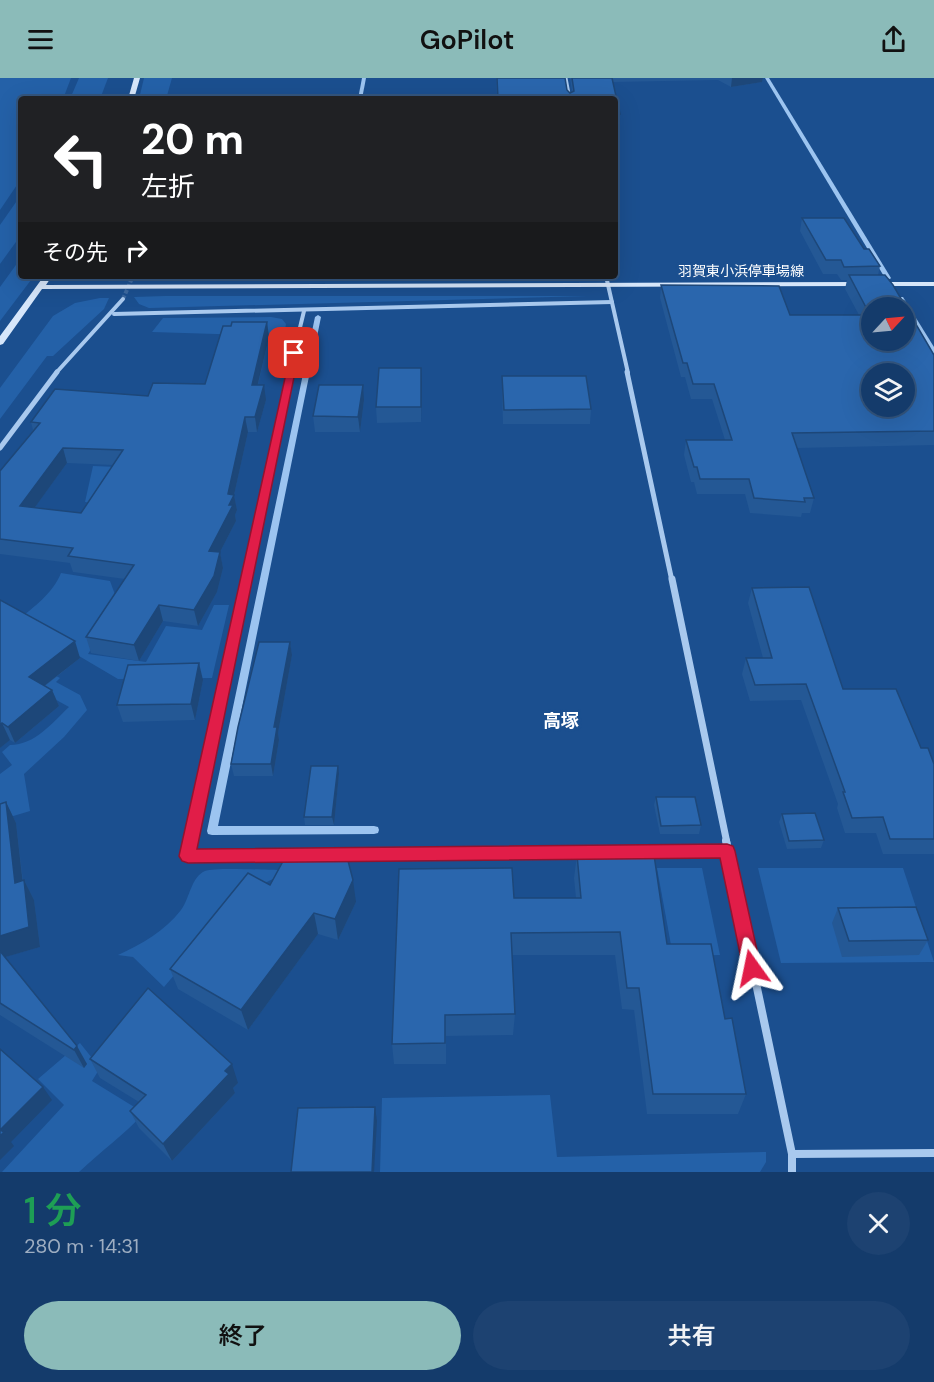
<!DOCTYPE html>
<html lang="ja">
<meta charset="utf-8">
<style>
:root{--surface:#143b6b;--page:#1d4271;--text:#f1f3f6;--muted:#9dadc1;--line:#33557e;--accent:#8bbbb9}
body{margin:0;font-family:"DM Sans","Noto Sans JP",sans-serif;background:var(--page);color:var(--text);height:100vh;display:flex;flex-direction:column;font-size:22px;white-space:nowrap}
*{box-sizing:border-box;margin:0}
p{font-size:20px;color:var(--muted)}
.icon{flex:none;width:33px;height:33px;fill:none;stroke:currentColor;stroke-width:2;stroke-linecap:round;stroke-linejoin:round}
.map{position:relative;height:1094px;overflow:hidden}
.drawer{display:flex;flex-direction:column;background:var(--surface);flex:1}
.drawer>*{flex:none}
.banner{position:absolute;left:18px;top:18px;width:600px;height:183px;border-radius:6px;box-shadow:0 6px 24px #0002,0 0 0 2px var(--line);background:#202124;color:#fff;overflow:hidden}
.needle{width:39px;rotate:64deg}
.controls{position:absolute;left:861px;top:219px;display:grid;gap:12px}
.controls a{display:grid;place-items:center;width:54px;height:54px;border-radius:50%;background:var(--surface);box-shadow:0 6px 24px #0002,0 0 0 2px var(--line);font-size:30px}
.pin{position:absolute;display:grid;place-items:center;width:51px;height:51px;color:#fff;margin:-26px;border-radius:12px;box-shadow:0 3px 9px #0006}
.me{position:absolute;width:66px;margin:-33px;rotate:348deg;stroke-linejoin:round;filter:drop-shadow(0 0 4px #0008)}
.turn{display:flex;align-items:center;gap:21px;height:126px;padding:0 24px;font-size:27px}
.turn .icon{width:78px;height:78px;stroke-width:2.5}
.turn b{display:block;font-size:42px;line-height:51px}
.then{display:flex;align-items:center;height:57px;padding:0 24px;background:#0003;gap:12px;font-size:22px}
.round{display:grid;place-items:center;flex:none;width:63px;height:63px;border-radius:32px;background:var(--page)}
.overview{display:flex;align-items:center;justify-content:space-between;height:102px;padding:0 24px}
h1{font-size:36px;font-weight:600;line-height:45px;color:#1e9e55}
.button{display:flex;gap:12px;margin-top:auto;padding:12px 24px}
.button a{flex:1;height:69px;border-radius:36px;background:var(--accent);color:#111;font-size:24px;font-weight:600;line-height:69px;text-align:center}
.button a+a{background:var(--page);color:var(--text)}
header{display:flex;justify-content:space-between;align-items:center;height:78px;padding:0 24px;background:var(--accent);color:#111;font-size:27px;font-weight:600}
.map>svg:first-child{display:block}
.green{fill:#2461a8}
.lines{fill:none;stroke-linecap:round;stroke-linejoin:round}
.stream{fill:#9cc4f0;fill-rule:evenodd}
.street-tunnel{stroke:#3d69a0;stroke-width:4;stroke-dasharray:4 2;stroke-linecap:butt}
.street-far4{stroke:#a9c9ee;stroke-width:3}
.street-far3{stroke:#a9c9ee;stroke-width:4}
.street-far2{stroke:#a9c9ee;stroke-width:5}
.street-far1{stroke:#a9c9ee;stroke-width:7}
.street{stroke:#a9c9ee;stroke-width:8}
.secondary{fill:#d6e6fa;fill-rule:evenodd}
.wall{fill:#245895;fill-rule:evenodd}
.shaded-wall{fill:#1d4779}
.building{fill:#2a66ad;stroke:#1d4779;stroke-width:1.5;fill-rule:evenodd}
.route{fill:#e11d48;stroke:#92132f;stroke-width:1.5}
.labels{text-anchor:middle;dominant-baseline:central;stroke-width:6;stroke-linejoin:round;paint-order:stroke}
.far-street-label{font-size:14px;fill:#fff;stroke:#1b4f8f}
.quarter-label{font-size:18px;font-weight:bold;fill:#fff;stroke:#1b4f8f}
</style>
<header><svg class="icon" aria-label="menu" viewBox="0 0 24 24"><path d="M4 6h16M4 12h16M4 18h16"/></svg>GoPilot<svg class="icon" aria-label="share" viewBox="0 0 24 24"><path d="M12 15V3M7 8l5-5 5 5M5 13v7h14v-7"/></svg></header>
<div class="map">
<svg width="934" height="1094" viewBox="0 0 934 1094">
<rect width="100%" height="100%" fill="#1b4f8f"/>
<!-- green -->
<g class="green">
<path d="M0 0H71L63 21H21V101L0 132Z"/>
<path d="M79 0H108L100 21H70Z"/>
<path d="M144 0H172L166 21H139Z"/>
<path d="M21 117V157L0 186V147Z"/>
<path d="M21 180V198H34L0 243V209Z"/>
<path d="M162 198H579L580 203 170 202Z"/>
<path d="M165 218H588L149 230 139 226 134 219Z"/>
<path d="M100 220H109L104 231 53 278H47L0 341V310L53 238 75 225Z"/>
<path d="M271 239 282 241 286 246 284 258 152 254 163 240Z"/>
<path d="M93 388 118 389 97 426 85 424Z"/>
<path d="M61 495 110 503 117 522 108 544 88 576 146 584 166 548 202 552 214 527H229L212 600 118 601 18 542C34 529 53 515 61 495Z"/>
<path d="M40 590 60 600 56 604 80 617 87 632 64 659 24 696 30 733 0 742V696L12 687 2 674 10 667C35 667 52 645 69 629L33 609Z"/>
<path d="M657 790H702L720 877 673 878Z"/>
<path d="M758 790H903L934 884 781 885Z"/>
<path d="M279 792 275 800 244 815 164 909 133 879 118 877C142 866 165 853 181 832 190 820 191 799 205 793 216 789 264 792 279 792Z"/>
<path d="M80 965 100 990 92 1003 144 1035C124 1057 100 1074 79 1094H2L64 1027 38 1001Z"/>
<path d="M550 1017 557 1079 766 1074V1084L760 1094H380L382 1020Z"/>
</g>
<g class="lines">
<!-- stream -->
<g class="stream">
<path d="M362 0H366L362 21H358Z"/>
<path d="M765 0H769L891 200 890 201 885 200Z"/>
<path d="M899 219H903L934 269V276L931 274 898 220Z"/>
<path d="M318 237 321 239 218 748H374L378 749 379 752 378 755 374 756 212 757 208 756 207 753 315 239Z"/>
</g>
<!-- street-tunnel -->
<path class="street-tunnel" d="M123 221 133 198"/>
<!-- street-far4 -->
<path class="street-far4" d="M566 0 570 21"/>
<!-- street-far3 -->
<g class="street-far3">
<path d="M606 198 628 295"/>
<path d="M114 236 612 224"/>
<path d="M56 295 123 221"/>
<path d="M289 295 304 233"/>
</g>
<!-- street-far2 -->
<g class="street-far2">
<path d="M627 294 672 503"/>
<path d="M0 370 57 294"/>
<path d="M245 503 289 294"/>
</g>
<!-- street-far1 -->
<g class="street-far1">
<path d="M672 501 727 765"/>
<path d="M190 765 245 501"/>
</g>
<!-- street -->
<g class="street">
<path d="M190 763 187 778H292"/>
<path d="M726 763 792 1076V1094"/>
<path d="M339 778 727 773"/>
<path d="M792 1076 934 1075"/>
</g>
<!-- secondary -->
<g class="secondary">
<path d="M134 0H140L134 21H128Z"/>
<path d="M44 198H52L46 207 862 204 866 206 862 208 42 211 3 266 0 267V258Z"/>
<rect x="876" y="204" width="58" height="4"/>
</g>
</g>
<!-- wall -->
<g class="wall">
<path d="M496 0H565L567 12 570 15 572 14 570 0H763L762 4 731 9 718 2 613 4 620 36 619 47H615V21H497Z"/>
<path d="M802 140 864 171 880 188 878 197 934 277V367L797 370 814 420 810 435H802L801 439 750 435 745 416H697L694 404H691L684 377 686 362H725L712 321H691L685 299H681L660 220 661 207 790 237H859L845 211 847 202H841L837 196H823L800 153Z"/>
<path d="M267 244 269 259 258 307 266 322 257 354H248L234 417 237 432 235 437 236 443 220 474 223 490 217 514 198 548 163 543 139 583 91 575 86 559 125 501 73 494 70 485 0 476V393L33 352 31 344 205 306 231 248ZM67 385 113 387 81 435 35 429Z"/>
<path d="M502 298 591 331 590 346H503L502 313Z"/>
<path d="M422 305 421 344 377 345 376 329Z"/>
<path d="M364 322 360 354H315L313 338Z"/>
<path d="M752 510 843 611 921 670 934 686V776H883L876 755H845L837 730 838 726 801 622 750 623 742 596 746 580H763L748 525Z"/>
<path d="M0 522 80 580 45 608 52 612 59 628 15 665 10 662 0 670Z"/>
<path d="M290 564 292 577 278 655 279 662 273 698H234L231 686Z"/>
<path d="M203 602 195 642 123 644 117 627Z"/>
<path d="M339 696 334 747H305L304 739Z"/>
<path d="M656 719 701 747 699 756H660L654 727Z"/>
<path d="M6 724 16 745 23 803 24 802 34 822 40 869 5 879 87 986 84 990 0 937V726Z"/>
<path d="M782 736 824 762 821 770 787 771 779 744Z"/>
<path d="M577 777 667 866 725 941 746 1016 738 1036H647L634 932 622 931 615 877H512L515 936 513 957 446 958V986H394L392 966 514 820H576L574 800Z"/>
<path d="M270 807 356 824 338 862 318 856 248 952 178 911 170 891Z"/>
<path d="M838 830 928 862 919 877 842 879 832 845Z"/>
<path d="M90 981 238 1005 233 1010 235 1015 172 1083 139 1050 130 1033 139 1024 100 1000Z"/>
</g>
<!-- shaded-wall -->
<g class="shaded-wall">
<path d="M732 0H763L762 4 731 9Z"/>
<path d="M267 244 269 259 254 322 252 307Z"/>
<path d="M421 290 422 305 421 344Z"/>
<path d="M264 307 266 322 257 354 255 339Z"/>
<path d="M363 307 364 322 360 354 358 339Z"/>
<path d="M245 339 248 354 234 417 237 432 235 437 236 443 220 474 223 490 217 514 198 548 194 532 209 473 228 416Z"/>
<path d="M63 370 67 385 25 443 20 428Z"/>
<path d="M159 527 163 543 139 583 134 567Z"/>
<path d="M75 563 80 580 35 615 29 599Z"/>
<path d="M290 564 292 577 278 655 279 662 273 698 271 686 274 649Z"/>
<path d="M199 585 203 602 195 642 191 626Z"/>
<path d="M52 612 59 628 15 665 8 649Z"/>
<path d="M2 645 10 662 0 670V647Z"/>
<path d="M338 688 339 696 334 747 332 739Z"/>
<path d="M6 724 16 745 25 825 15 805Z"/>
<path d="M24 802 34 822 40 869 2 880 0 877V858Z"/>
<path d="M353 802 356 824 338 862 335 841Z"/>
<path d="M314 835 318 856 248 952 241 932Z"/>
<path d="M77 968 87 986 84 990 74 972Z"/>
<path d="M232 986 238 1005 233 1010 235 1015 172 1083 163 1066Z"/>
<path d="M43 1009 52 1022 11 1064 14 1068 0 1082V1052Z"/>
<path d="M375 1029 377 1043 374 1094H372Z"/>
</g>
<!-- building -->
<g class="building">
<path d="M497 0H565L567 12 570 15 574 13 572 0H612L620 36H615V21H480H498Z"/>
<path d="M802 140H844L864 171H869L880 188 844 189 841 182H826Z"/>
<path d="M849 197H885L893 207 934 277V353L792 355 814 420H804L805 424 754 420 749 401H700L697 389H694L686 362H732L714 306H693L687 285H683L661 207 779 208 790 237H870ZM872 230H904V262H872ZM872 296H904V328H872Z"/>
<path d="M232 244H267L252 307H264L255 339H245L228 416 234 417 229 427H233L209 473 220 474 214 498 194 532 159 527 134 567 86 559 134 487 68 478 73 470 0 461V393L40 345 31 344 55 311 148 318 153 305 205 306 223 248H231ZM63 370 123 372 81 435 20 428Z"/>
<path d="M379 290H421V329H376Z"/>
<path d="M502 298H586L591 331 504 332Z"/>
<path d="M319 307H363L358 339 313 338Z"/>
<path d="M809 509 843 611H896L921 670H928L934 686V761H890L883 739 852 740 843 714H845L806 606 755 607 746 580H772L752 510Z"/>
<path d="M0 522 75 563 29 599 52 612 8 649 2 645 0 647Z"/>
<path d="M259 564H290L274 649H277L271 686H231L238 649Z"/>
<path d="M199 585 191 626 117 627 128 587Z"/>
<path d="M311 688H338L332 739H304Z"/>
<path d="M656 719H695L701 747 661 748Z"/>
<path d="M6 724 15 805 24 802 29 849 0 858V726Z"/>
<path d="M815 735 824 762 789 763 782 736Z"/>
<path d="M346 775 353 802 335 841 314 835 241 932 170 891 248 795 270 807 287 776Z"/>
<path d="M577 777H654L667 866H711L725 941 732 940 746 1016H653L639 910H627L620 854 511 855 515 936 445 937V965L392 966 399 791 512 790 514 820H581Z"/>
<path d="M916 829 928 862 849 863 838 830Z"/>
<path d="M0 873 77 968 74 972 0 925Z"/>
<path d="M148 910 232 986 225 993 229 996 163 1066 130 1033 146 1017 90 981Z"/>
<path d="M0 971 43 1009 0 1052 4 1054 0 1058Z"/>
<path d="M375 1029 372 1094H291L298 1030Z"/>
</g>
<!-- route -->
<path class="route" d="M291 273 299 275 197 771 727 766 733 768 735 773 761 890 758 896 752 898 745 896 743 890 720 780 188 785 182 783 179 778Z"/>
<g class="labels">
<!-- far-street labels -->
<g class="far-street-label">
<text x="741" y="193">羽賀東小浜停車場線</text>
</g>
<!-- quarter labels -->
<g class="quarter-label">
<text x="561" y="643">高塚</text>
</g>
</g>
</svg>
<div class="controls">
<a><svg class="needle" viewBox="-14 -14 28 28"><path d="M0-13l5 13h-10z" fill="#e53935"/><path d="M0 13l5-13h-10z" fill="#9dadc1"/></svg></a>
<a><svg class="icon" aria-label="layers" viewBox="0 0 24 24"><path d="M12 4l9 5-9 5-9-5zM3 14l9 5 9-5"/></svg></a>
</div>
<div class="pin" style="left:294px;top:275px;background:#d93025"><svg class="icon" aria-label="arrive" viewBox="0 0 24 24"><path d="M6 21V4h12l-3 4 3 4H6"/></svg></div>
<svg class="me" style="left:752px;top:890px" viewBox="-20 -20 40 40"><path d="M0-17L14 15 0 8-14 15z" fill="#e11d48" stroke="#fff" stroke-width="4"/></svg>
<div class="banner">
<div class="turn"><svg class="icon" aria-label="left" viewBox="0 0 24 24"><path d="M17 20v-9H6M10 6l-5 5 5 5"/></svg><div><b>20 m</b>左折</div></div>
<div class="then">その先<svg class="icon" aria-label="right" viewBox="0 0 24 24"><path d="M7 20v-9h11M14 6l5 5-5 5"/></svg></div>
</div>
</div>
<section class="drawer">
<div class="overview"><div><h1>1 分</h1><p>280 m · 14:31</p></div><a class="round"><svg class="icon" aria-label="close" viewBox="0 0 24 24"><path d="M6 6l12 12M18 6L6 18"/></svg></a></div>
<div class="button"><a>終了</a><a>共有</a></div>
</section>
